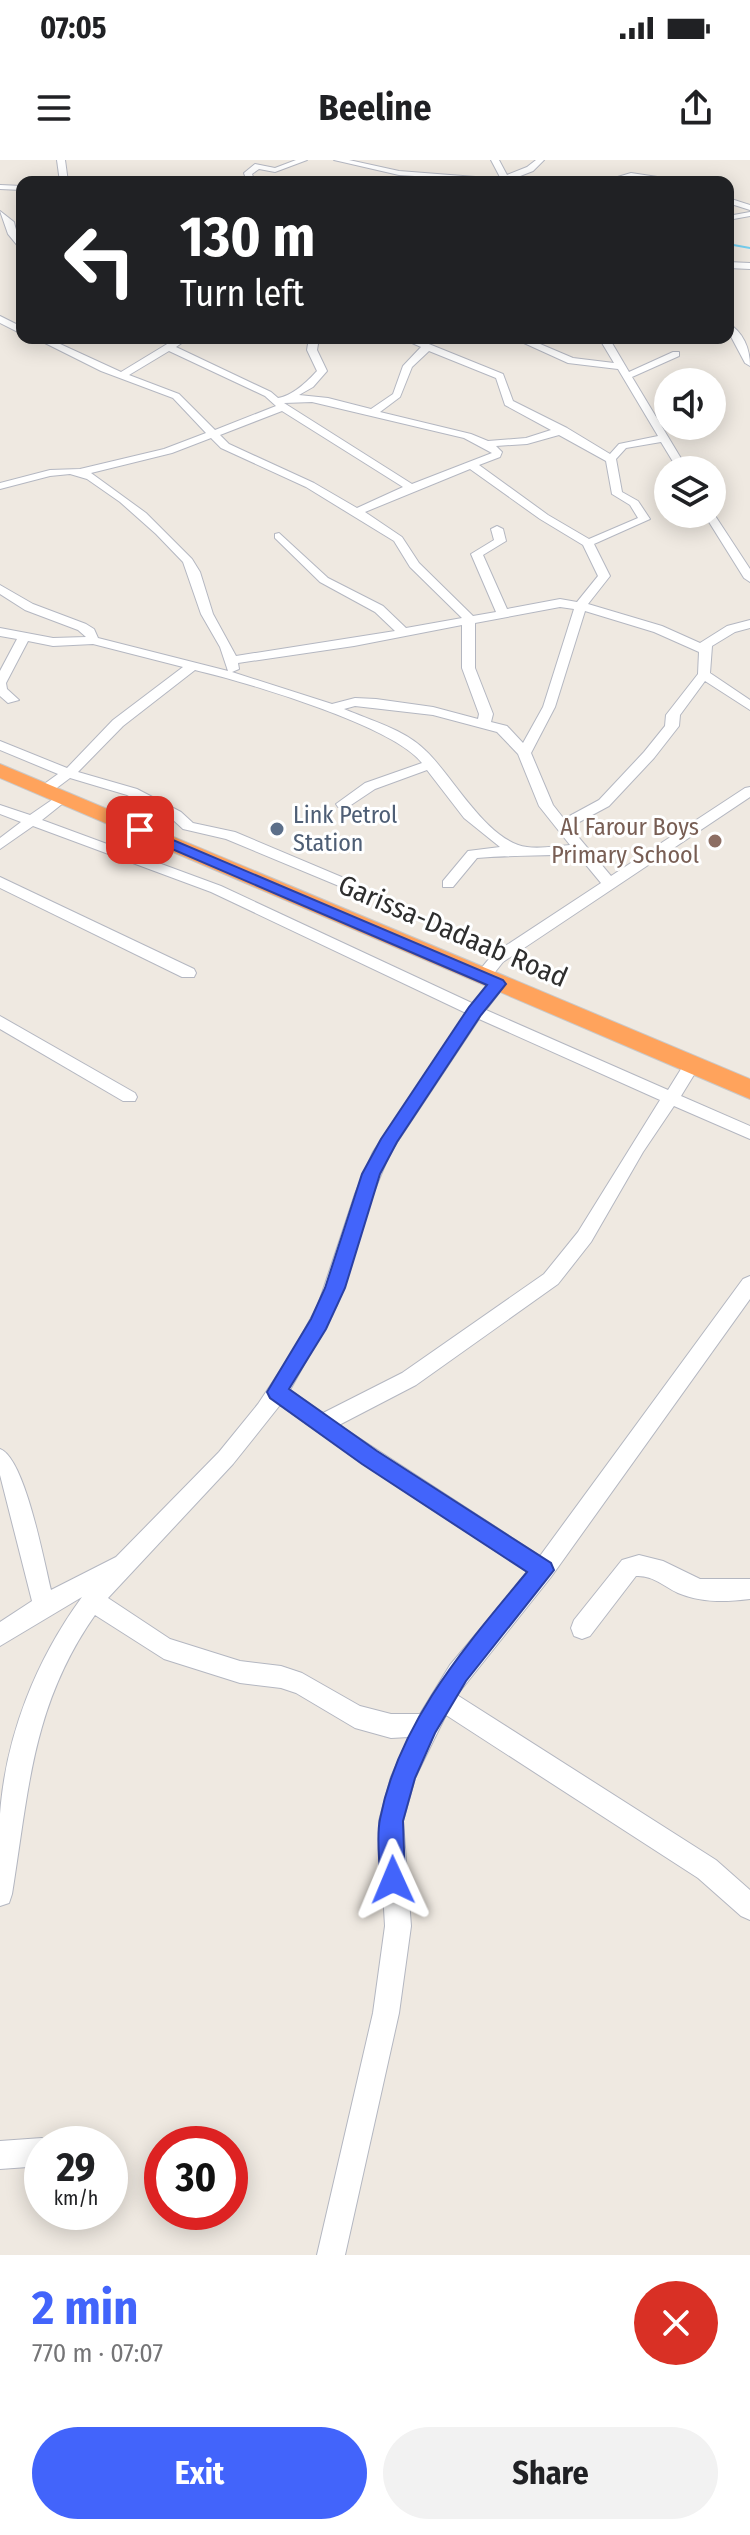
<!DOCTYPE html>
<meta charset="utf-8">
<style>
:root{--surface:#fff;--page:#f2f2f2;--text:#202124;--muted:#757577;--accent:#4264fb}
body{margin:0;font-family:"Fira Sans Condensed",sans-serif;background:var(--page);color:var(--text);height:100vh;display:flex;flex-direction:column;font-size:30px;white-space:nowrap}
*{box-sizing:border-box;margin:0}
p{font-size:26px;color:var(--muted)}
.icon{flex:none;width:44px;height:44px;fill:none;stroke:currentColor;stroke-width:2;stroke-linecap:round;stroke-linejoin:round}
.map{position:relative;height:2095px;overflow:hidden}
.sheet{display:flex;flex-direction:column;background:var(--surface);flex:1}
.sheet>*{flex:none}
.banner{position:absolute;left:16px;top:16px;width:718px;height:168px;border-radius:16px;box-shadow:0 4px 20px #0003;background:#202124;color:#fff;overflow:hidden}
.tools{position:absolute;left:654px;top:208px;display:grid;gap:16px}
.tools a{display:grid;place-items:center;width:72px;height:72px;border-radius:50%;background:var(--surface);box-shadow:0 4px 20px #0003;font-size:40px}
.speed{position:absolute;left:24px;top:1966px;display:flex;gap:16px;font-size:40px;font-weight:700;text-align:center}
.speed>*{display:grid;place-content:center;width:104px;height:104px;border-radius:50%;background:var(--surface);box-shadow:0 4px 20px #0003;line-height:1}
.speed small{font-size:20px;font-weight:400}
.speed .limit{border:12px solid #d22;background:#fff;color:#111}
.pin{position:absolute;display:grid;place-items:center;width:68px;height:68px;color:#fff;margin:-34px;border-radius:16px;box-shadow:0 4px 12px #0006}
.me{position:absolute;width:88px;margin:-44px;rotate:359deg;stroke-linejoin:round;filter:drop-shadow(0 0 6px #0008)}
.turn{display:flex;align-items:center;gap:28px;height:168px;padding:0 32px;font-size:36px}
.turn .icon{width:104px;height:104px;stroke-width:2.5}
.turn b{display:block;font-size:56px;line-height:68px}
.round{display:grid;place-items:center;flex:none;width:84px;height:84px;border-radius:42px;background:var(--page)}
.head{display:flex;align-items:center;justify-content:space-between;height:136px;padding:0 32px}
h1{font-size:48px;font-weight:700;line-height:60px;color:var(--accent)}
.primary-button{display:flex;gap:16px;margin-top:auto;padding:16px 32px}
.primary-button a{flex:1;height:92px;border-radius:48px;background:var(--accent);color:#fff;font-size:32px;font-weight:700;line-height:92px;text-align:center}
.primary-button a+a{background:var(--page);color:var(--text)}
.status{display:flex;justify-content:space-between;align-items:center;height:56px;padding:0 40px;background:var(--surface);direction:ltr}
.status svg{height:22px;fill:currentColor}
header{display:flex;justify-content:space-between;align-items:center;height:104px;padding:0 32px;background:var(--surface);font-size:36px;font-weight:700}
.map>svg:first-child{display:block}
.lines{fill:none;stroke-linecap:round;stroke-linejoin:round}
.stream{stroke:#75cff0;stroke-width:2}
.minor-casing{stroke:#b4b7c1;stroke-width:2}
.highway-casing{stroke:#c9c9c9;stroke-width:2}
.minor{fill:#fff;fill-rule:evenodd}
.highway{fill:#ffa35c;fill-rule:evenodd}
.route{fill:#4264fb;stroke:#2b41a3;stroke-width:2}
.service-dot{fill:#5c6f8a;stroke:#fff;stroke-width:3}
.education-dot{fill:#8d6e63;stroke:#fff;stroke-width:3}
.labels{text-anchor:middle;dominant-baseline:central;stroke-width:6;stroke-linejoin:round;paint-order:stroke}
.far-service-label{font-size:24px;fill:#4e5e75;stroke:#fff;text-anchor:start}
.far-education-label{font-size:24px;fill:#785e54;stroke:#fff;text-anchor:end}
.street-label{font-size:28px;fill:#2e2e2e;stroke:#fff}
</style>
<div class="status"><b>07:05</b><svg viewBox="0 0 49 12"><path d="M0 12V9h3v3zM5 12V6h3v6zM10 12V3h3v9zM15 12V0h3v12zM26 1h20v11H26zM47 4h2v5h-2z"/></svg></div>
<header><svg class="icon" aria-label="menu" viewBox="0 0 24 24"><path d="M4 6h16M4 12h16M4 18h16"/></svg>Beeline<svg class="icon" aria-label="share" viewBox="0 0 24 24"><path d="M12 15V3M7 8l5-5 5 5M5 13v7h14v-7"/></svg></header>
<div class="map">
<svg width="750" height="2095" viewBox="0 0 750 2095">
<rect width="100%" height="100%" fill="#efe9e1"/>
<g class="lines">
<!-- stream -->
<path class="stream" d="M728 84 750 88"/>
<defs>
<g id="minor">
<path d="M57 0H65L68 22H60Z"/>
<path d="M296 0H307L275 12 259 9 252 14 255 22H247L244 13 255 4 275 8Z"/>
<path d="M334 0H349L399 11 501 19 491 0H499L507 15 527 7 536 0H544L533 11 510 20 511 22 399 15Z"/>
<path d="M631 13 677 20 681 22 631 17 601 22Z"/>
<path d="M0 25 22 26V30L0 29Z"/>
<path d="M728 38 750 45V50L728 43Z"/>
<path d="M0 51 14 62C16 73 22 80 22 91L8 74Z"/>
<path d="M750 52V56L728 60V56Z"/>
<path d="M728 102 750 103V109L728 108Z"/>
<path d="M0 156 22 167V174L0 163Z"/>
<path d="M728 163C743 172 750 188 750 206L745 203 728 171Z"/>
<path d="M35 178H47L121 212 177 178H189L176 187 271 232 278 238C292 236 307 222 317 211L307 190 309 178H319L317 190 327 211 313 227 299 235 328 238 371 249 393 234 403 206 421 187 401 178H414L503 214 513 241 567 268 610 294 619 284 658 276 618 209 568 203 513 178H526L573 198 614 203 599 178H609L629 212 673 192H679V196L632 217 688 310H678L661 282 626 288 616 299 622 332 638 341 650 359 594 384 610 416 588 444 662 466 700 483 727 466 750 460V468L735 472 712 486 710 513 750 540V550L705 521 680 555 679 566 654 598 609 646 570 667 611 716 745 628 750 627V637L503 802 488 821 482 822 474 817 493 794 601 723 577 694C543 696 511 695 477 698L453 727H443V721L468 691 500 687 464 658 427 610 375 629 348 647H338L336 644 365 623 422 603C393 565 245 522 195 510L123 566 78 612 137 629 181 652 193 663 235 672 344 718V724L339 726 226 679 183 669 171 658 127 635 70 618 50 633H40V627L58 614 0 590V581L67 608 113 560 183 507 93 484 53 486 28 481 6 523 7 529 19 540 8 543 0 536V511L17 479 0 476V468L53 478 86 477 78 470 25 450 0 434V425L33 444 86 464 94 469 98 478 228 511 220 487 201 454 183 402 156 374 120 342 87 319 70 314 50 316 0 329V323L50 310 80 309 164 289 206 273 173 238 101 211ZM169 191 265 236 276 246 215 270 179 234 129 215ZM429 191 496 218 505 245 551 270 526 278 488 281 471 274 380 252 400 237 412 207ZM312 242 464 278 492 293 412 324 284 243ZM282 251 403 327 357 348 314 323 229 284 220 275ZM559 275 606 301 612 334 630 345 638 358 589 379 548 355 479 305 500 297 502 292 496 286 527 284ZM211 278 221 288 306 327 394 381 410 407 462 458 406 468 383 446 328 418 279 373 275 374V378L320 422 375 452 395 471 236 496 213 454 200 412 192 399 146 353 91 313 172 293ZM470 309 540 359 583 385 598 416 577 442 560 439 507 449 483 395 506 381 503 369 497 366 491 369 494 380 471 394 496 452 473 456 419 403 402 377 365 352ZM560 447 574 449 543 547 523 583 507 566 491 562 493 554 475 508V463ZM585 451 654 472 699 492 698 514 666 555 665 566 644 592 599 640 564 659 553 645 531 593 555 547ZM462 465V508L479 554 478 559 433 547 376 539 355 538 332 544 232 512 239 509 238 503 354 486ZM355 546 433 555 497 572 518 594 539 646 570 685C557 686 540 689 527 687 487 682 452 615 426 591 404 569 372 561 344 549Z"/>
<path d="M712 351 750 409V422L744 418 704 354H712Z"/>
<path d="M62 633 69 637 67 640 42 660 221 726 474 844 492 820H504L506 824 486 850 668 930 686 901H698L700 905 681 936 750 966V979L674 946 643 992 591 1082 558 1124 416 1225 339 1265 540 1396 743 1119 750 1116V1139L551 1417 457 1535 716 1700 750 1730V1760L741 1756 698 1718 446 1555 415 1618 403 1661 411 1766 399 1853 345 2095H317L373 1853 385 1766 379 1661 391 1617 409 1577 391 1578 355 1568 296 1533 281 1528 240 1523 164 1499 95 1455C32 1545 29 1629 12 1734L9 1743 0 1746C0 1716 0 1684 0 1654 6 1575 36 1500 82 1437L0 1486V1462L32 1441 0 1315V1289C25 1298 44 1402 51 1430L116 1397 219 1292 258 1244 292 1193 318 1145 355 1034 373 992 466 853 211 732 33 666 0 689V678L21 662 0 654V645L30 655ZM479 859 660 940 578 1072 544 1114 402 1213 323 1253 290 1230 337 1145 373 1034 390 993ZM280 1245 363 1304 528 1412 450 1505 420 1554H391L360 1546 302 1513 281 1506 240 1501 170 1479 108 1438 233 1304Z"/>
<path d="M0 717 194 809 196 813 194 817H182L0 728Z"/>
<path d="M0 856 135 933 137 937 135 941H123L0 869Z"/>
<path d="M639 1395 663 1401 700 1419H750V1439C725 1442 702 1443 678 1433 663 1426 653 1415 636 1416L590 1476 582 1479 574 1476 571 1468 574 1460 622 1400Z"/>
<path d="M42 1978 52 1984H42V2006L0 2009V1981Z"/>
</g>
<path id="highway" d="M0 604 750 919V939L0 618Z"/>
</defs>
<!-- minor casing -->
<use href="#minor" class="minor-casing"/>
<!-- highway casing -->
<use href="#highway" class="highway-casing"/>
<!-- minor -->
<use href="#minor" class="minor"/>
<!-- highway -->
<use href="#highway" class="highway"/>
</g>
<!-- route -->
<path class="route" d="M140 666 503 820 506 824 481 855 397 982 380 1014 345 1128 326 1169 289 1229 377 1291 551 1403 554 1410 466 1521 435 1573 415 1618 403 1661 405 1720 401 1729 393 1733 384 1729 380 1720C380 1701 376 1678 380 1659 399 1561 466 1486 527 1412L362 1304 270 1238 267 1232 311 1159 325 1128 362 1014 381 979 469 847 487 825 135 673V667Z"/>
<!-- markers -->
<circle class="service-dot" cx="277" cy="669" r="8"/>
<circle class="education-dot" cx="715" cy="681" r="8"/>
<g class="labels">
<!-- far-service labels -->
<g class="far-service-label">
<text x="293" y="655">Link Petrol<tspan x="293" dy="28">Station</tspan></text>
</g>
<!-- far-education labels -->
<g class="far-education-label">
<text x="699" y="667">Al Farour Boys<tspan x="699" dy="28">Primary School</tspan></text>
</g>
<!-- street labels -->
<g class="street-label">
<text transform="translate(453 771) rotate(23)">Garissa-Dadaab Road</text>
</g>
</g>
</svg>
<div class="tools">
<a><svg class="icon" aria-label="sound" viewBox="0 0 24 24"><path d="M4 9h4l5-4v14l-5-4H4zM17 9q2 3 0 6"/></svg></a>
<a><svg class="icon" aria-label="layers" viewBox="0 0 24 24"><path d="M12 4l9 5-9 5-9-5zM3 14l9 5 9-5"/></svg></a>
</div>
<div class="speed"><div>29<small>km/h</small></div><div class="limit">30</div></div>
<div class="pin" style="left:140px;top:670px;background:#d93025"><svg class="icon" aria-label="arrive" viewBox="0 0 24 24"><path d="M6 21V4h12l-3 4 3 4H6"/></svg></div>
<svg class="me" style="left:393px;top:1720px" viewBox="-20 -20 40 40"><path d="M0-17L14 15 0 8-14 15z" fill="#4264fb" stroke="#fff" stroke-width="4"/></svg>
<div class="banner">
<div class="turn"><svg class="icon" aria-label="left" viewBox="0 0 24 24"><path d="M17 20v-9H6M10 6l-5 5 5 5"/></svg><div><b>130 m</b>Turn left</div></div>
</div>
</div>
<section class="sheet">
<div class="head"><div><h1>2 min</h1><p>770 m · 07:07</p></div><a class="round" style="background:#d93025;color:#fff"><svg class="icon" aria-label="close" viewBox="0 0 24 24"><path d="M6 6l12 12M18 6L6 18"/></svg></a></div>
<div class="primary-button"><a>Exit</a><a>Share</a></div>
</section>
